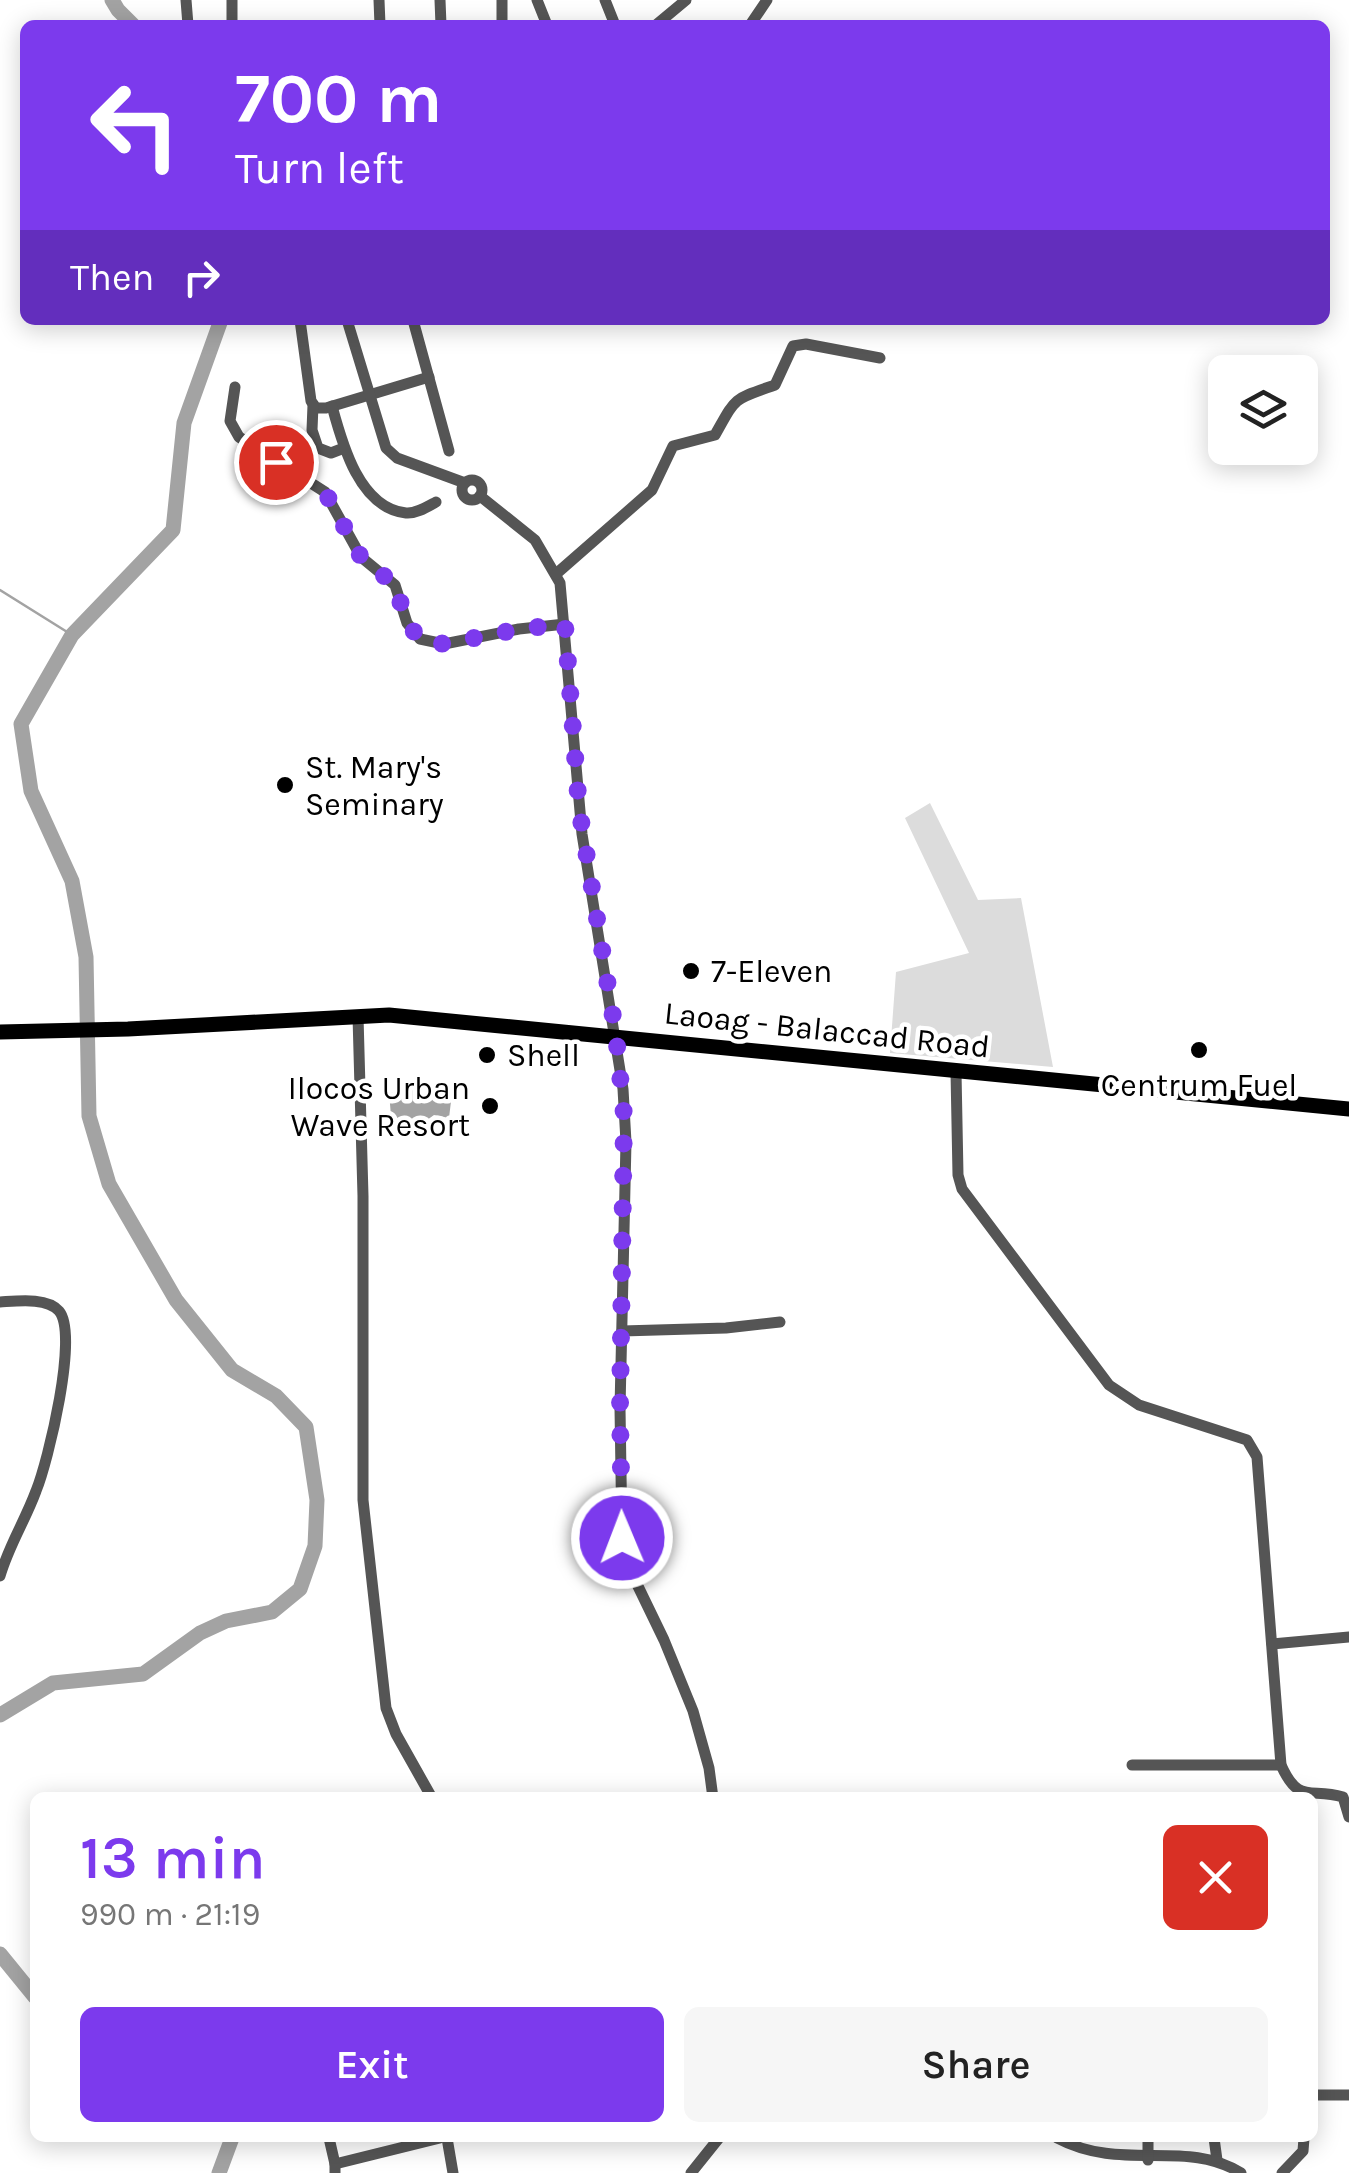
<!DOCTYPE html>
<meta charset="utf-8">
<style>
:root{--surface:#fff;--page:#f6f6f6;--text:#222;--muted:#767676;--accent:#7c3aed}
body{margin:0;font-family:Karla,sans-serif;background:var(--page);color:var(--text);height:100vh;display:flex;flex-direction:column;font-size:38px;white-space:nowrap}
*{box-sizing:border-box;margin:0}
p{font-size:32px;color:var(--muted)}
.icon{flex:none;width:55px;height:55px;fill:none;stroke:currentColor;stroke-width:2;stroke-linecap:round;stroke-linejoin:round}
.map{position:relative;flex:1;overflow:hidden}
.side{position:absolute;left:30px;top:1792px;width:1288px;height:350px;display:flex;flex-direction:column;background:var(--surface);border-radius:15px;box-shadow:0 5px 25px #0003}
.side>*{flex:none}
.guide{position:absolute;left:20px;top:20px;width:1310px;height:305px;border-radius:15px;box-shadow:0 5px 25px #0003;background:#7c3aed;color:#fff;overflow:hidden}
.controls{position:absolute;left:1208px;top:355px;display:grid;gap:20px}
.controls a{display:grid;place-items:center;width:110px;height:110px;border-radius:15px;background:var(--surface);box-shadow:0 5px 25px #0003;font-size:50px}
.pin{position:absolute;display:grid;place-items:center;width:85px;height:85px;color:#fff;margin:-42px;border:5px solid #fff;border-radius:50%;box-shadow:0 2px 10px #0007}
.me{position:absolute;width:110px;margin:-55px;rotate:359deg;stroke-linejoin:round;filter:drop-shadow(0 0 8px #0008)}
.turn{display:flex;align-items:center;gap:35px;height:210px;padding:0 50px;font-size:45px}
.turn .icon{width:130px;height:130px;stroke-width:2.5}
.turn b{display:block;font-size:70px;line-height:85px}
.then{display:flex;align-items:center;height:95px;padding:0 50px;background:#0003;gap:20px;font-size:38px}
.round{display:grid;place-items:center;flex:none;width:105px;height:105px;border-radius:15px;background:var(--page)}
.headline{display:flex;align-items:center;justify-content:space-between;height:170px;padding:0 50px}
h1{font-size:60px;font-weight:600;line-height:75px;color:var(--accent)}
.action{display:flex;gap:20px;margin-top:auto;padding:20px 50px}
.action a{flex:1;height:115px;border-radius:15px;background:var(--accent);color:#fff;font-size:40px;font-weight:600;line-height:115px;text-align:center}
.action a+a{background:var(--page);color:var(--text)}
.map>svg:first-child{display:block}
.green{fill:#dcdcdc}
.water{fill:#a3a3a3}
.lines{fill:none;stroke-linecap:round;stroke-linejoin:round}
.stream{stroke:#a3a3a3;stroke-width:2.5}
.river{stroke:#a3a3a3;stroke-width:15}
.minor{stroke:#555;stroke-width:11}
.major{stroke:#000;stroke-width:15}
.route{stroke:#7c3aed;stroke-width:18;stroke-dasharray:0 32.4}
.poi-dot{fill:#000;stroke:#fff;stroke-width:4}
.labels{text-anchor:middle;dominant-baseline:central;stroke-width:9;stroke-linejoin:round;paint-order:stroke}
.poi-label{font-size:32px;fill:#000;stroke:#fff;text-anchor:start}
.street-label{font-size:32px;fill:#000;stroke:#fff}
</style>
<div class="map">
<svg width="1349" height="2173" viewBox="0 0 1349 2173">
<rect width="100%" height="100%" fill="#fff"/>
<!-- green -->
<path class="green" d="M930 803 978 900 1021 898 1053 1067 890 1053 896 972 969 953 905 818Z"/>
<!-- water -->
<path class="water" d="M411 1080 430 1092 447 1088 452 1093 449 1118 434 1115C410 1133 415 1122 391 1116L389 1092 395 1093Z"/>
<g class="lines">
<!-- stream -->
<path class="stream" d="M0 590 72 635"/>
<!-- river -->
<g class="river">
<path d="M112 0 118 10 133 25"/>
<path d="M0 1715 53 1683 143 1674 200 1633 226 1621 272 1612 300 1589 315 1546 317 1500 306 1427 276 1396 232 1370 176 1300 109 1184 89 1116 86 957 72 881 31 791 21 724 72 635 173 530 184 423 221 320"/>
<path d="M0 1954 35 1997"/>
<path d="M219 2173 232 2138"/>
</g>
<!-- minor -->
<g class="minor">
<path d="M186 0 188 25"/>
<path d="M379 0 380 25"/>
<path d="M440 0 441 25"/>
<path d="M537 0 547 25"/>
<path d="M605 0 615 25"/>
<path d="M232 25V0"/>
<path d="M502 25V0"/>
<path d="M656 25 686 0"/>
<path d="M750 25 767 0"/>
<path d="M300 320 311 401 316 408H326L429 377"/>
<path d="M347 320 386 448 397 458 465 483"/>
<path d="M413 320 449 451"/>
<path d="M235 387 230 421 239 437 325 492 361 557 395 585 407 623 420 639 444 644 519 629 565 624"/>
<path d="M313 405 312 430 318 448 331 453 344 448"/>
<path d="M332 406C342 443 359 508 406 513 416 514 427 507 436 502"/>
<circle cx="472" cy="490" r="10"/>
<path d="M480 496 535 540 560 583 582 834 623 1089 626 1142 620 1408 622 1538 634 1578 664 1640 693 1711 709 1768 713 1798"/>
<path d="M556 574 652 490 673 446 715 435C737 396 732 400 775 385L793 346 806 344 880 358"/>
<path d="M358 1016 363 1196V1500L386 1708 396 1734 432 1798"/>
<path d="M956 1072 958 1175 962 1189 1109 1385 1139 1405 1247 1440 1257 1457 1281 1765C1299 1805 1310 1787 1343 1797L1349 1817"/>
<path d="M0 1302C17 1301 47 1297 59 1311 79 1334 48 1462 36 1491 25 1521 9 1545 0 1576"/>
<path d="M622 1331 726 1328 780 1322"/>
<path d="M1272 1644 1349 1637"/>
<path d="M1132 1765H1281"/>
<path d="M1312 2095H1349"/>
<path d="M329 2138 335 2164"/>
<path d="M447 2138 453 2173"/>
<path d="M1057 2138C1123 2173 1185 2138 1241 2173"/>
<path d="M1214 2138 1217 2160"/>
<path d="M1148 2160V2138"/>
<path d="M335 2173V2164L440 2138"/>
<path d="M691 2173 719 2138"/>
<path d="M1282 2173 1303 2151 1304 2138"/>
</g>
<!-- major -->
<path class="major" d="M0 1032 128 1029 389 1015 1349 1109"/>
</g>
<g class="lines">
<!-- route -->
<path class="route" d="M276 462 314 482 325 492 361 557 395 585 407 623 420 639 444 644 520 629 565 624 579 808 616 1035 624 1115 620 1408 622 1538"/>
</g>
<!-- markers -->
<g class="poi-dot">
<circle cx="285" cy="785" r="10"/>
<circle cx="691" cy="971" r="10"/>
<circle cx="1199" cy="1050" r="10"/>
<circle cx="487" cy="1055" r="10"/>
<circle cx="490" cy="1106" r="10"/>
</g>
<g class="labels">
<!-- poi labels -->
<g class="poi-label">
<text x="305" y="767">St. Mary's<tspan x="305" dy="37">Seminary</tspan></text>
<text x="711" y="971">7-Eleven</text>
<text x="507" y="1055">Shell</text>
<text x="1199" y="1085" text-anchor="middle">Centrum Fuel</text>
<text x="470" y="1088" text-anchor="end">Ilocos Urban<tspan x="470" dy="37">Wave Resort</tspan></text>
</g>
<!-- street labels -->
<g class="street-label">
<text transform="translate(827 1030) rotate(6)">Laoag - Balaccad Road</text>
</g>
</g>
</svg>
<div class="controls">
<a><svg class="icon" aria-label="layers" viewBox="0 0 24 24"><path d="M12 4l9 5-9 5-9-5zM3 14l9 5 9-5"/></svg></a>
</div>
<div class="pin" style="left:276px;top:462px;background:#d93025"><svg class="icon" aria-label="arrive" viewBox="0 0 24 24"><path d="M6 21V4h12l-3 4 3 4H6"/></svg></div>
<svg class="me" style="left:622px;top:1538px" viewBox="-20 -20 40 40"><circle r="17" fill="#7c3aed" stroke="#fff" stroke-width="3"/><path d="M0-11L8 9 0 5-8 9z" fill="#fff"/></svg>
<div class="guide">
<div class="turn"><svg class="icon" aria-label="left" viewBox="0 0 24 24"><path d="M17 20v-9H6M10 6l-5 5 5 5"/></svg><div><b>700 m</b>Turn left</div></div>
<div class="then">Then<svg class="icon" aria-label="right" viewBox="0 0 24 24"><path d="M7 20v-9h11M14 6l5 5-5 5"/></svg></div>
</div>
<section class="side">
<div class="headline"><div><h1>13 min</h1><p>990 m · 21:19</p></div><a class="round" style="background:#d93025;color:#fff"><svg class="icon" aria-label="close" viewBox="0 0 24 24"><path d="M6 6l12 12M18 6L6 18"/></svg></a></div>
<div class="action"><a>Exit</a><a>Share</a></div>
</section>
</div>
